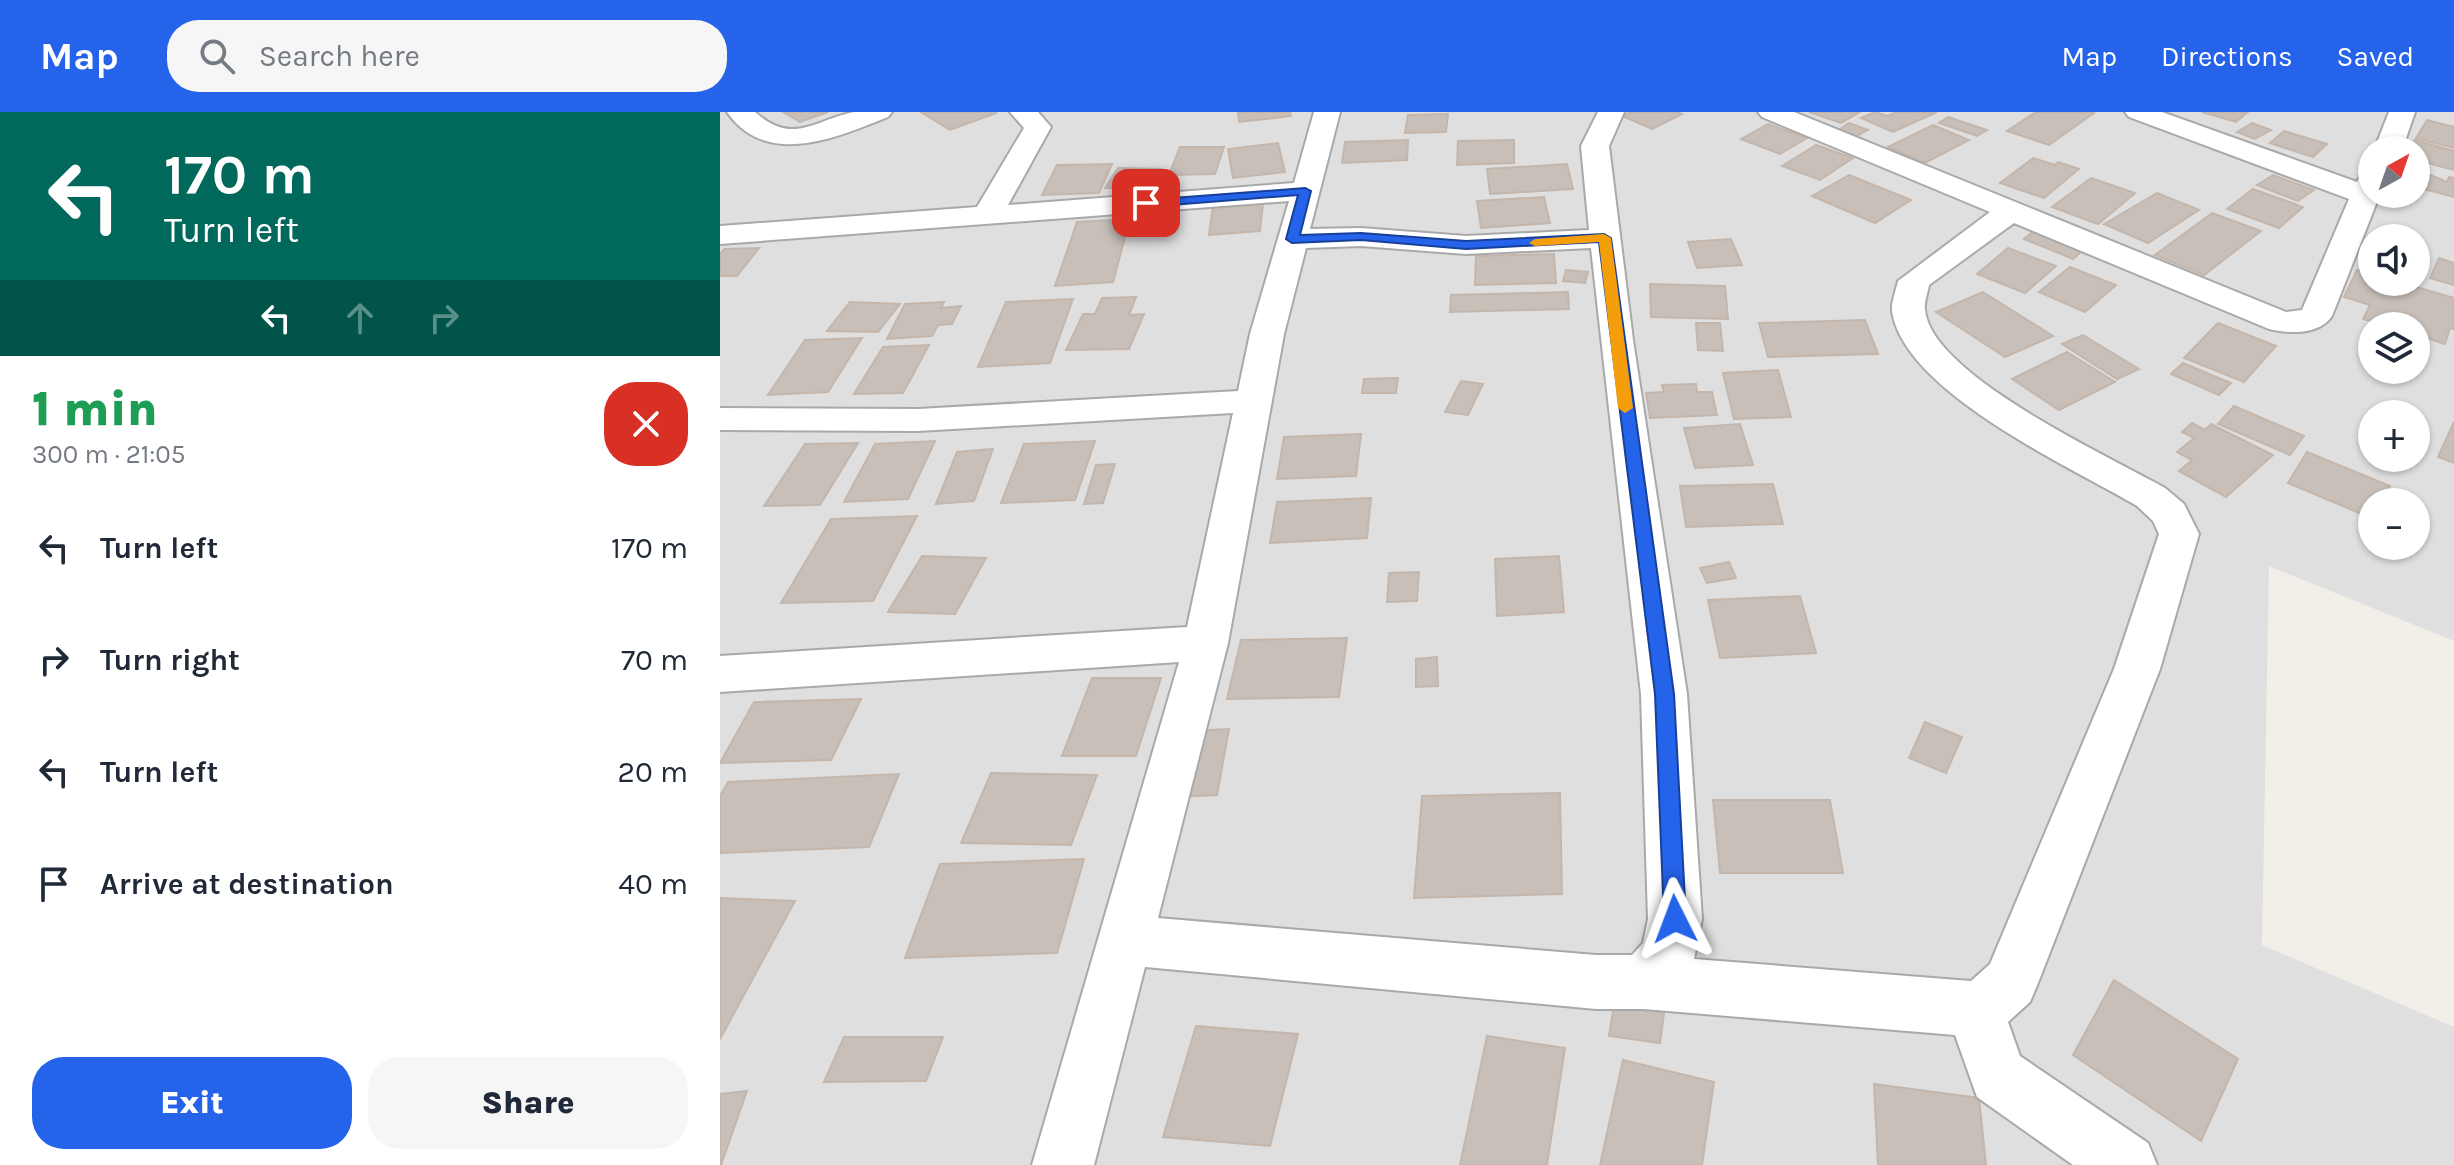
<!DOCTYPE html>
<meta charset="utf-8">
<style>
:root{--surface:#fff;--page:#f6f6f7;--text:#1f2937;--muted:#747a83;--accent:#2563eb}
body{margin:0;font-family:Karla,sans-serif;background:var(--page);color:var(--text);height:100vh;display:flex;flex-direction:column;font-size:30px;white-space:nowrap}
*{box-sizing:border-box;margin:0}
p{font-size:26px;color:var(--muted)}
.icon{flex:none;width:44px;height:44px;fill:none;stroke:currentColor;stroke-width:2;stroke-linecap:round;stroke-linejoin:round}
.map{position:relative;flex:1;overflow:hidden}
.details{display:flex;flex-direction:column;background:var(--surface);width:720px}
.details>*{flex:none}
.top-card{background:#00695c;color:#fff;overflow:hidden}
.needle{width:52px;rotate:40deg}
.buttons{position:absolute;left:1638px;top:24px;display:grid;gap:16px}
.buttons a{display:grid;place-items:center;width:72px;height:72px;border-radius:50%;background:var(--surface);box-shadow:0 2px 6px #0004;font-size:40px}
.pin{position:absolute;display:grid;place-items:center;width:68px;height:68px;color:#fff;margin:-34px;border-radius:16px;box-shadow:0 4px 12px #0006}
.me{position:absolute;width:88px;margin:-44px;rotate:357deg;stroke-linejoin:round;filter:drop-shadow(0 0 6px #0008)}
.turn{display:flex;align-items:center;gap:28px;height:168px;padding:0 32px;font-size:36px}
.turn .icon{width:104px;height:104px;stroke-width:2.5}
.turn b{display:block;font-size:56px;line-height:68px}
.lanes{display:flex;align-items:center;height:76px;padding:0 32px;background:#0003;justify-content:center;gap:40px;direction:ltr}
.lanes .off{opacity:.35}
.round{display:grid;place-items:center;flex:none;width:84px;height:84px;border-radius:32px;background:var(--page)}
.head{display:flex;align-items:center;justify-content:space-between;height:136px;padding:0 32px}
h1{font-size:48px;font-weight:800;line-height:60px;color:#1e9e55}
.button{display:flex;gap:16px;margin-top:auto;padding:16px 32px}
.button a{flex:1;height:92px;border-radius:32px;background:var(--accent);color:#fff;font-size:32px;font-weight:800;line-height:92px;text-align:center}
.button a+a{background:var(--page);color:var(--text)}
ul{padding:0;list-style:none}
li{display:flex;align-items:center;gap:24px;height:112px;padding:0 32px}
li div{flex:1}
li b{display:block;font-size:30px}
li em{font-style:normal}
header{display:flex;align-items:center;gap:48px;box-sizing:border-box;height:112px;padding:0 40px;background:var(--accent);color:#fff}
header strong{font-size:38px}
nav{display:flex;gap:44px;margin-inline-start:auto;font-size:28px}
.search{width:560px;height:72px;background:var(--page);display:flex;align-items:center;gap:20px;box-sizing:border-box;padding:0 28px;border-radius:32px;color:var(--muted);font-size:30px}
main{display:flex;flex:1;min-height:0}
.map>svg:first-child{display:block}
.residential{fill:#e0dfdf;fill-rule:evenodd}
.building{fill:#c7bfb8;stroke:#c4b6ab;stroke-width:2}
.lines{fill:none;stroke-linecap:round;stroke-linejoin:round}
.minor-casing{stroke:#a9a9a9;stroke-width:4}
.minor{fill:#fff;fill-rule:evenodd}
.route{fill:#2563eb;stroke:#184099;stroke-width:2}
.slow{fill:#f59e0b}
</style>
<header>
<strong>Map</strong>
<div class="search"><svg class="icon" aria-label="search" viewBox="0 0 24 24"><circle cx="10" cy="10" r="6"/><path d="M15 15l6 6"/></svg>Search here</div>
<nav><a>Map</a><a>Directions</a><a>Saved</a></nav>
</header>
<main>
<section class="details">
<div class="top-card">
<div class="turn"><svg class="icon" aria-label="left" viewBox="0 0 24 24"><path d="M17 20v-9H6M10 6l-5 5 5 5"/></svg><div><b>170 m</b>Turn left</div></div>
<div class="lanes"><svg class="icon" aria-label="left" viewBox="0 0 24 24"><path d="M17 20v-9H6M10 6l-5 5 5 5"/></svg><svg class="icon off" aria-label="ahead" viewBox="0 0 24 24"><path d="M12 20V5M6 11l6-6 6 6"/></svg><svg class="icon off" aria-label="right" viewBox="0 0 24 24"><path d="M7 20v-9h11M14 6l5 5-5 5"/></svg></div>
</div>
<div class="head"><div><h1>1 min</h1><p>300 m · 21:05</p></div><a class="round" style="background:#d93025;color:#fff"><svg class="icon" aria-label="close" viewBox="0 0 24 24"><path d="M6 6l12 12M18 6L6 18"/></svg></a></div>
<ul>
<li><svg class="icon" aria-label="left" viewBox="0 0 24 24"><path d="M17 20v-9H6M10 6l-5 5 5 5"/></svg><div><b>Turn left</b></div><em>170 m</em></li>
<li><svg class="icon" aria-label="right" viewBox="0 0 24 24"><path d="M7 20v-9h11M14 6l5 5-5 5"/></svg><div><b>Turn right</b></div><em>70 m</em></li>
<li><svg class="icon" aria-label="left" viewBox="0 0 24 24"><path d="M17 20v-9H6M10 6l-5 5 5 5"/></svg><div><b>Turn left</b></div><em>20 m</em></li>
<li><svg class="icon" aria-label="arrive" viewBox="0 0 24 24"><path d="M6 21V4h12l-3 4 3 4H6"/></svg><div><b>Arrive at destination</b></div><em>40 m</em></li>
</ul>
<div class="button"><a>Exit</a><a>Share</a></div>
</section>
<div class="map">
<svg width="1734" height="1053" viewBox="0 0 1734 1053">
<rect width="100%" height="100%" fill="#f2efe9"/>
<!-- residential -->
<path class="residential" d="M0 0H1734V529L1549 454 1542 833 1734 915V1053H0ZM1652 38H1696V82H1652ZM1652 126H1696V170H1652ZM1652 214H1696V258H1652ZM1652 302H1696V346H1652ZM1652 390H1696V434H1652Z"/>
<!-- building -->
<g class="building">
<path d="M63 0H108L80 10Z"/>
<path d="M201 0H274L276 1 230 18Z"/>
<path d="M518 0H570L571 4 519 10Z"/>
<path d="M911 0H957L962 2 932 17 902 4Z"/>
<path d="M1089 0H1140L1121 11Z"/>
<path d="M1155 0 1168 4 1176 0H1217L1173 20 1141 6Z"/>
<path d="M1316 0H1371L1374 1 1329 33 1287 19Z"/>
<path d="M1482 0H1528L1516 10Z"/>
<path d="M728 2 726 20 685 21 688 3Z"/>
<path d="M1228 5 1267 18 1257 24 1219 11Z"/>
<path d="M1707 8 1734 15V36L1696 26Z"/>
<path d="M1129 11 1148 18 1135 25 1117 19Z"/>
<path d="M1532 11 1551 18 1535 27 1517 20Z"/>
<path d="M1048 12 1087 26 1060 42 1021 27Z"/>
<path d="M1213 13 1249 28 1205 51 1168 35Z"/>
<path d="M1564 19 1607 32 1593 45 1550 31Z"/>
<path d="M688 28 687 48 622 51 625 30Z"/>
<path d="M794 28V51L737 53 738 29Z"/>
<path d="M1695 28 1734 39V58L1696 48V38H1688Z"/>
<path d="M558 31 565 60 513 66 508 37Z"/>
<path d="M1096 33 1133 46 1100 68 1062 54Z"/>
<path d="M460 35H504L495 62 449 63Z"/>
<path d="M1313 46 1335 53 1338 50 1359 57 1324 86 1280 71Z"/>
<path d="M392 52 379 81 322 83 337 53Z"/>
<path d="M847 52 853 77 770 82 767 57Z"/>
<path d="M398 56 441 57 428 77 385 76Z"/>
<path d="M1696 57 1727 70 1729 65 1734 66V85L1696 75Z"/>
<path d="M1129 63 1191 88 1155 111 1092 84Z"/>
<path d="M1553 63 1594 78 1578 89 1537 73Z"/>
<path d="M1371 66 1415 81 1378 112 1332 95Z"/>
<path d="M1533 77 1583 95 1559 116 1507 97Z"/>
<path d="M1437 81 1479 98 1428 131 1384 112Z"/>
<path d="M824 85 830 111 761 116 757 89Z"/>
<path d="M543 91 540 119 489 123 493 94Z"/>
<path d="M1492 101 1541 119 1484 163 1435 143Z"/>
<path d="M410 107 393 170 335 174 357 110Z"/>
<path d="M1315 118 1364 137 1353 147 1304 127Z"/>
<path d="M1011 127 1022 153 977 156 968 130Z"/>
<path d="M39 136 17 164H0V142L4 137Z"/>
<path d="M1288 136 1336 154 1305 181 1257 162Z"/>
<path d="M834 142 836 171 755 173 756 144Z"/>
<path d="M1719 146 1734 151V173L1710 166Z"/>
<path d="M1350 155 1396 173 1365 200 1319 180Z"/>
<path d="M846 158 868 160 865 171 843 169Z"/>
<path d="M1637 158 1652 162V170H1680L1734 186V217L1730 216 1725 232 1696 223V214H1666L1643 207 1650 193 1624 185Z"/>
<path d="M930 172 1005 174 1008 207 931 205Z"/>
<path d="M848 180 849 197 730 200 731 183Z"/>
<path d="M1263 180 1333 224 1285 245 1216 200Z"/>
<path d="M416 185 409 203 424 202 409 237 346 238 363 202H375L382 186Z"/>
<path d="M353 187 330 251 258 255 286 190Z"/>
<path d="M130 190 180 192 158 220 107 219Z"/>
<path d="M224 190 221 196 241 194 232 212 218 213 212 224 167 227 185 192Z"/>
<path d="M1145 208 1158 242 1048 245 1039 211Z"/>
<path d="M976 211H1000L1003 239 978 238Z"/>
<path d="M1498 211 1556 234 1524 270 1464 246Z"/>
<path d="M1363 223 1419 257 1397 267 1342 232Z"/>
<path d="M142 226 108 280 48 283 85 228Z"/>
<path d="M209 233 183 281 134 282 163 235Z"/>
<path d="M1347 240 1395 270 1339 298 1292 267Z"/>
<path d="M1463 251 1511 271 1499 283 1451 262Z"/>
<path d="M1058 258 1071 305 1014 307 1003 261Z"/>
<path d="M678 266 676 281H642L644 267Z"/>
<path d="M741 269 763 272 748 303 725 300Z"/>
<path d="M976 272 977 280H992L997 303 930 306 926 281 944 280 942 273Z"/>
<path d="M1514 294 1584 324 1570 343 1498 312Z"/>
<path d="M1734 310V351L1718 345Z"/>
<path d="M1472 311 1485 318 1491 312 1553 343 1506 385 1459 359 1472 348 1457 340 1474 326 1462 320Z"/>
<path d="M1020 312 1033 353 975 356 964 316Z"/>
<path d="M641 322 636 364 557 367 564 325Z"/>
<path d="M215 329 188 387 124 390 155 332Z"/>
<path d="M375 329 355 388 281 391 304 332Z"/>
<path d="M138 331 100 393 44 394 85 332Z"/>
<path d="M273 337 254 389 216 392 237 340Z"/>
<path d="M1587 340 1670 374 1660 390H1652L1651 406 1568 371Z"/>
<path d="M395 352 383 391 364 392 376 353Z"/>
<path d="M1053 372 1063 412 966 415 960 374Z"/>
<path d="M651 386 647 426 550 431 557 390Z"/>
<path d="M197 404 153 489 61 491 111 407Z"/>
<path d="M202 444 266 446 235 502 168 500Z"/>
<path d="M839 444 844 500 777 504 775 447Z"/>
<path d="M1009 450 1016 466 987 471 980 456Z"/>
<path d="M699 460 697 489 667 490 669 461Z"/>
<path d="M1080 484 1096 541 1000 546 988 488Z"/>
<path d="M627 526 619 585 507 587 521 528Z"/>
<path d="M717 545 718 574 696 575V547Z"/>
<path d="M372 566H441L416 644H342Z"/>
<path d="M141 587 111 648 0 651 34 590Z"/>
<path d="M1205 610 1242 625 1226 661 1189 646Z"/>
<path d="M509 617 497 683 457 685 470 619Z"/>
<path d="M271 661 377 663 351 733 241 731Z"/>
<path d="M179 662 149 735 0 741V684L8 670Z"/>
<path d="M840 681 842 782 694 786 702 684Z"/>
<path d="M993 688H1110L1123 761H1000Z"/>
<path d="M364 747 337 841 185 846 220 752Z"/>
<path d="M0 786 75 789 0 927Z"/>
<path d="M1394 868 1518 947 1481 1029 1353 943Z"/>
<path d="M894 893 944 901 940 931 889 924Z"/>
<path d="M476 914 578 922 550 1034 443 1025Z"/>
<path d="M767 924 845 936 827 1053H740Z"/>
<path d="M124 925H223L206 969 104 970Z"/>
<path d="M903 948 994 970 982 1053H880Z"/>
<path d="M1154 972 1259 986 1266 1053H1158Z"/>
<path d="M27 979 1 1053H0V982Z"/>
</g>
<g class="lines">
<defs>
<g id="minor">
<path d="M7 0H35C73 34 94 8 134 0 146 0 160 0 172 0L168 5C117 25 47 57 7 0Z"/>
<path d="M290 0H318L331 15 288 93 574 71 594 0H620L590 117 641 116 746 124 869 118 861 34 878 0H904L889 34 913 228 967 582 982 807 974 847 1251 869 1270 852 1394 557 1439 422 1433 409 1417 394C1351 355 1184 280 1172 199 1171 191 1176 178 1178 169L1270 100 1042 5 1038 0H1074L1566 200 1582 198 1629 87 1409 5 1405 0H1442L1637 70 1642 61 1652 59V82H1660L1612 204C1599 223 1570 222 1549 217L1294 111 1209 173C1208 180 1204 190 1205 197 1209 262 1390 345 1445 376L1464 392 1479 422 1440 557 1318 871 1310 890 1288 910 1300 944 1428 1031 1437 1053H1353L1257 985 1235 923 924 897H876L425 855 374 1053H312L459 550 0 580V544L467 515 513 301 198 319 0 318V296L198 297 518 279 530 222 569 89 0 132V114L257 95 304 16ZM641 134 746 142 871 136 921 582 928 807 923 831 912 843H876L438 806 508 531 564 222 586 136Z"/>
<path d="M1669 0H1695L1682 38H1654Z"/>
</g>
</defs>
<!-- minor casing -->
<use href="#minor" class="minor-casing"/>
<!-- minor -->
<use href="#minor" class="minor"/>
</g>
<!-- route -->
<path class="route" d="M585 76 591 79 580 123 641 121 746 129 884 122 891 126 954 582 966 807 963 814 955 817 947 814 944 807 935 582 879 130 746 137 641 128 572 131 566 127 578 83 426 95 420 91 426 88Z"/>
<!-- slow -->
<path class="slow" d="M884 122 891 126 913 296 905 301 898 296 879 130 815 134 809 131 815 127Z"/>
</svg>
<div class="buttons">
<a><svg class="needle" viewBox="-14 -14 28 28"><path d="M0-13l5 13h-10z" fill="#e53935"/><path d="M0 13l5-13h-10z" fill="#747a83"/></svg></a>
<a><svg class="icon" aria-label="sound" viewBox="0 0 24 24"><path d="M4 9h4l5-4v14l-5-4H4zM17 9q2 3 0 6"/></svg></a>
<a><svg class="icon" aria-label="layers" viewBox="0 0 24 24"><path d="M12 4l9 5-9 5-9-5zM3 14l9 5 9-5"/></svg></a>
<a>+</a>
<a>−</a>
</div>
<div class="pin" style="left:426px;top:91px;background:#d93025"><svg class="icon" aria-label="arrive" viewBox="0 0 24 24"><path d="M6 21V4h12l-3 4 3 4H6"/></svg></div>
<svg class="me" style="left:955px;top:807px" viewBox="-20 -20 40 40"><path d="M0-17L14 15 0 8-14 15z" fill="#2563eb" stroke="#fff" stroke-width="4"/></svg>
</div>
</main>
